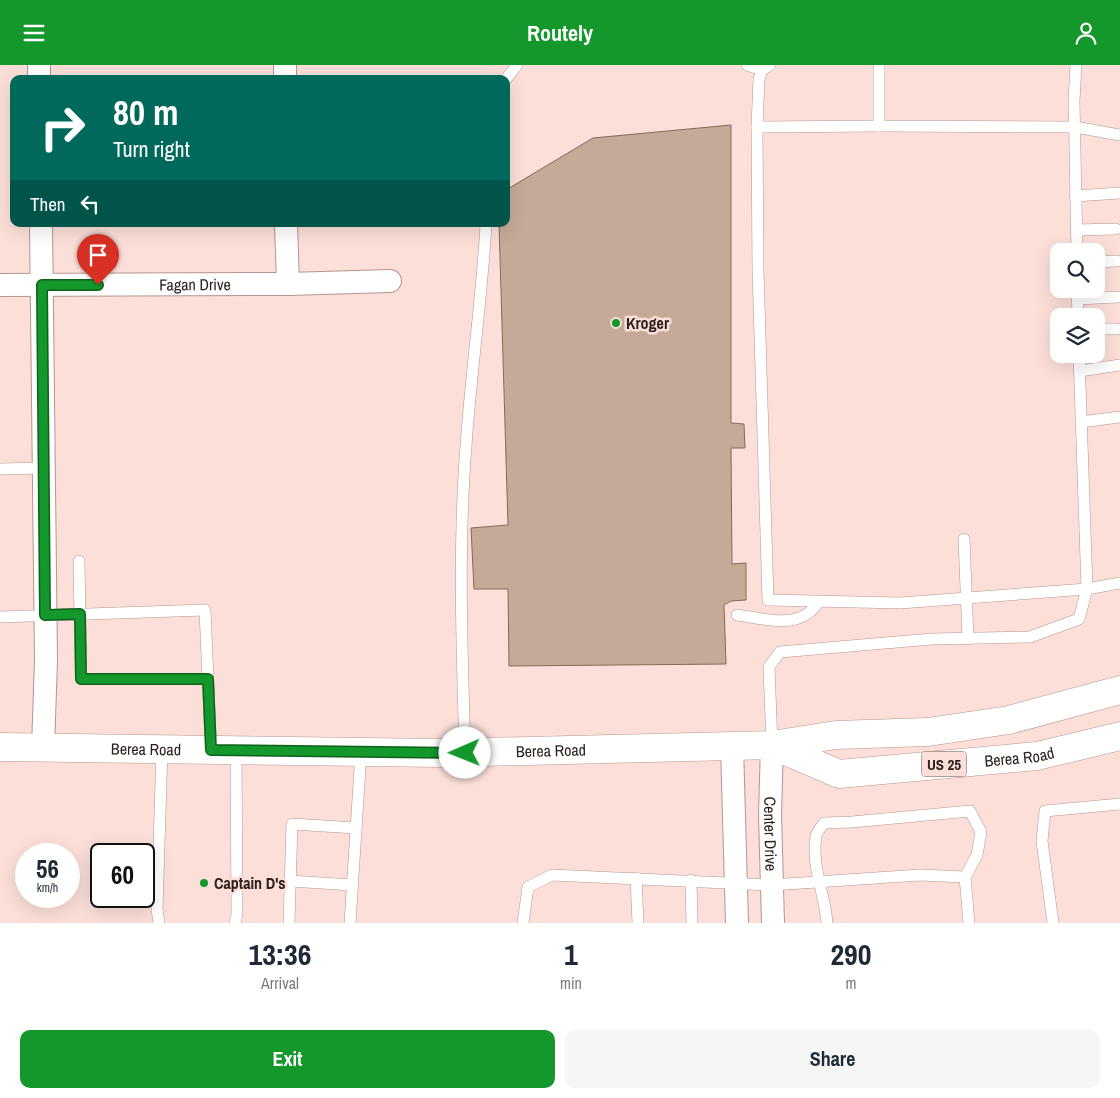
<!DOCTYPE html>
<style>
:root{--surface:#fff;--page:#f6f6f7;--text:#1f2937;--muted:#747a83;--accent:#14972b}
body{margin:0;font-family:"Archivo Narrow",sans-serif;background:var(--page);color:var(--text);height:100vh;display:flex;flex-direction:column;font-size:19px;white-space:nowrap}
*{box-sizing:border-box;margin:0}
p{font-size:16px;color:var(--muted)}
.icon{flex:none;width:28px;height:28px;fill:none;stroke:currentColor;stroke-width:2;stroke-linecap:round;stroke-linejoin:round}
.map{position:relative;height:858px;overflow:hidden}
.side{display:flex;flex-direction:column;background:var(--surface);flex:1}
.side>*{flex:none}
.hud{position:absolute;left:10px;top:10px;width:500px;height:152px;border-radius:10px;box-shadow:0 5px 20px #0002;background:#00695c;color:#fff;overflow:hidden}
.controls{position:absolute;left:1050px;top:178px;display:grid;gap:10px}
.controls a{display:grid;place-items:center;width:55px;height:55px;border-radius:10px;background:var(--surface);box-shadow:0 5px 20px #0002;font-size:25px}
.speed{position:absolute;left:15px;top:778px;display:flex;gap:10px;font-size:25px;font-weight:700;text-align:center}
.speed>*{display:grid;place-content:center;width:65px;height:65px;border-radius:50%;background:var(--surface);box-shadow:0 5px 20px #0002;line-height:1}
.speed small{font-size:12px;font-weight:400}
.speed .limit{border:2px solid #111;border-radius:8px;background:#fff;color:#111}
.pin{position:absolute;display:grid;place-items:center;width:42px;height:42px;color:#fff;margin:-51px -21px;border-radius:50% 50% 50% 0;rotate:-45deg;box-shadow:0 0 5px #0007}
.pin .icon{rotate:45deg}
.me{position:absolute;width:55px;margin:-28px;rotate:269deg;stroke-linejoin:round;filter:drop-shadow(0 0 4px #0008)}
.turn{display:flex;align-items:center;gap:18px;height:105px;padding:0 20px;font-size:22px}
.turn .icon{width:65px;height:65px;stroke-width:2.5}
.turn b{display:block;font-size:35px;line-height:42px}
.then{display:flex;align-items:center;height:48px;padding:0 20px;background:#0003;gap:10px;font-size:19px}
.eta{display:flex;justify-content:space-evenly;align-items:center;height:85px;text-align:center}
.eta b{font-size:30px;font-weight:700;line-height:35px}
.cta{display:flex;gap:10px;margin-top:auto;padding:10px 20px}
.cta a{flex:1;height:58px;border-radius:10px;background:var(--accent);color:#fff;font-size:20px;font-weight:700;line-height:58px;text-align:center}
.cta a+a{background:var(--page);color:var(--text)}
header{display:flex;justify-content:space-between;align-items:center;height:65px;padding:0 20px;background:var(--accent);color:#fff;font-size:22px;font-weight:700}
.map>svg:first-child{display:block}
.building{fill:#c6aa98;stroke:#836a59}
.lines{fill:none;stroke-linecap:round;stroke-linejoin:round}
.service-casing{stroke:#b6958e;stroke-width:12}
.minor-casing{stroke:#b6958e;stroke-width:24}
.primary-casing{stroke:#b6958e;stroke-width:29}
.service{stroke:#fff;stroke-width:11}
.minor{stroke:#fff;stroke-width:22}
.primary{stroke:#fff;stroke-width:28}
.route-casing{stroke:#0d621c;stroke-width:12}
.route{stroke:#14972b;stroke-width:9}
.poi-dot{fill:#14972b;stroke:#fcdfd9;stroke-width:2}
.labels{text-anchor:middle;dominant-baseline:central;stroke-width:5;stroke-linejoin:round;paint-order:stroke}
.shield{fill:#fcdfd9;stroke:#6b5a56;stroke-width:1}
.shield-label{font-size:15px;font-weight:bold;fill:#2d211e}
.street-label{font-size:16px;fill:#2d211e;stroke:#fcdfd9}
.poi-label{font-size:16px;font-weight:bold;fill:#2d211e;stroke:#fcdfd9;text-anchor:start}
</style>
<header><svg class="icon" aria-label="menu" viewBox="0 0 24 24"><path d="M4 6h16M4 12h16M4 18h16"/></svg>Routely<svg class="icon" aria-label="person" viewBox="0 0 24 24"><circle cx="12" cy="8" r="4"/><path d="M4 21q1-7 8-7t8 7"/></svg></header>
<div class="map">
<svg width="1120" height="858" viewBox="0 0 1120 858">
<rect width="100%" height="100%" fill="#fcdfd9"/>
<!-- building -->
<path class="building" d="M731 60V358L744 359 745 383H731L732 499 746 498V535L731 536 724 540 726 599 509 601 508 524H474L471 463 508 460 499 159H506V125L593 73Z"/>
<g class="lines">
<defs>
<g id="service">
<path d="M747 0 762 5"/>
<path d="M770 0 762 5 759 14 757 62 758 205 768 535 900 538 1087 524 1120 518"/>
<path d="M879 0V61L1075 62 1120 70"/>
<path d="M1076 0 1074 36 1077 186"/>
<path d="M506 14 517 0"/>
<path d="M757 62 879 61"/>
<path d="M1075 131 1120 128"/>
<path d="M1076 165 1116 164"/>
<path d="M1096 197 1117 196"/>
<path d="M1077 224 1078 251"/>
<path d="M1078 234 1118 232"/>
<path d="M1096 264H1117"/>
<path d="M1080 306 1120 300"/>
<path d="M1081 357 1120 352"/>
<path d="M0 404 44 403"/>
<path d="M964 474 968 574"/>
<path d="M79 496 81 614H208"/>
<path d="M737 550C767 554 801 566 819 536"/>
<path d="M0 552 205 545 211 685"/>
<path d="M772 680 769 602 780 587 932 574 1030 572 1079 554 1087 524 1079 289"/>
<path d="M465 688C462 585 458 483 466 381 471 307 482 233 486 159"/>
<path d="M636 813 638 858"/>
<path d="M691 815 692 858"/>
<path d="M290 816 352 820"/>
<path d="M159 858 157 844 162 685"/>
<path d="M235 858 237 849 236 686"/>
<path d="M289 858 292 759 356 763"/>
<path d="M350 858 361 687"/>
<path d="M523 858 528 822 552 810 772 820 920 810 965 812"/>
<path d="M827 858C825 829 811 801 816 771 817 767 821 762 824 758L852 757 970 746 981 767 977 790 965 812 969 858"/>
<path d="M1053 858 1042 776 1045 746 1120 739"/>
</g>
<g id="minor">
<path d="M39 0V14"/>
<path d="M285 0V14"/>
<path d="M41 159 46 595 43 683"/>
<path d="M286 159 288 219"/>
<path id="s1" d="M0 220 288 219 390 216"/>
<path id="s2" d="M772 680 770 750 773 858"/>
<path d="M732 681 737 858"/>
</g>
<g id="primary">
<path id="s3" d="M772 680 839 709 1037 691 1120 671"/>
<path id="s4" d="M0 682 442 688 772 680 836 670 928 667 1009 655 1120 625"/>
</g>
</defs>
<!-- service casing -->
<use href="#service" class="service-casing"/>
<!-- minor casing -->
<use href="#minor" class="minor-casing"/>
<!-- primary casing -->
<use href="#primary" class="primary-casing"/>
<!-- service -->
<use href="#service" class="service"/>
<!-- minor -->
<use href="#minor" class="minor"/>
<!-- primary -->
<use href="#primary" class="primary"/>
</g>
<g class="lines">
<defs>
<path id="route" d="M98 220H42L45 550 80 549 81 614H208L211 685 465 688"/>
</defs>
<!-- route casing -->
<use href="#route" class="route-casing"/>
<!-- route -->
<use href="#route" class="route"/>
</g>
<!-- markers -->
<g class="poi-dot">
<circle cx="616" cy="258" r="5"/>
<circle cx="204" cy="818" r="5"/>
</g>
<g class="labels">
<!-- shield labels -->
<rect class="shield" x="921.5" y="686.5" width="45" height="25" rx="4"/>
<g class="shield-label">
<text x="944" y="699">US 25</text>
</g>
<!-- street labels -->
<g class="street-label">
<text stroke="none"><textPath href="#s1" startOffset="195">Fagan Drive</textPath></text>
<text stroke="none"><textPath href="#s4" startOffset="146">Berea Road</textPath></text>
<text stroke="none"><textPath href="#s4" startOffset="551">Berea Road</textPath></text>
<text stroke="none"><textPath href="#s3" startOffset="254">Berea Road</textPath></text>
<text stroke="none"><textPath href="#s2" startOffset="89">Center Drive</textPath></text>
</g>
<!-- poi labels -->
<g class="poi-label">
<text x="626" y="258">Kroger</text>
<text x="214" y="818">Captain D's</text>
</g>
</g>
</svg>
<div class="controls">
<a><svg class="icon" aria-label="search" viewBox="0 0 24 24"><circle cx="10" cy="10" r="6"/><path d="M15 15l6 6"/></svg></a>
<a><svg class="icon" aria-label="layers" viewBox="0 0 24 24"><path d="M12 4l9 5-9 5-9-5zM3 14l9 5 9-5"/></svg></a>
</div>
<div class="speed"><div>56<small>km/h</small></div><div class="limit">60</div></div>
<div class="pin" style="left:98px;top:220px;background:#d93025"><svg class="icon" aria-label="arrive" viewBox="0 0 24 24"><path d="M6 21V4h12l-3 4 3 4H6"/></svg></div>
<svg class="me" style="left:465px;top:688px" viewBox="-20 -20 40 40"><circle r="19" fill="#fff"/><path d="M0-13L10 11 0 6-10 11z" fill="#14972b"/></svg>
<div class="hud">
<div class="turn"><svg class="icon" aria-label="right" viewBox="0 0 24 24"><path d="M7 20v-9h11M14 6l5 5-5 5"/></svg><div><b>80 m</b>Turn right</div></div>
<div class="then">Then<svg class="icon" aria-label="left" viewBox="0 0 24 24"><path d="M17 20v-9H6M10 6l-5 5 5 5"/></svg></div>
</div>
</div>
<section class="side">
<div class="eta">
<div><b>13:36</b><p>Arrival</p></div>
<div><b>1</b><p>min</p></div>
<div><b>290</b><p>m</p></div>
</div>
<div class="cta"><a>Exit</a><a>Share</a></div>
</section>
